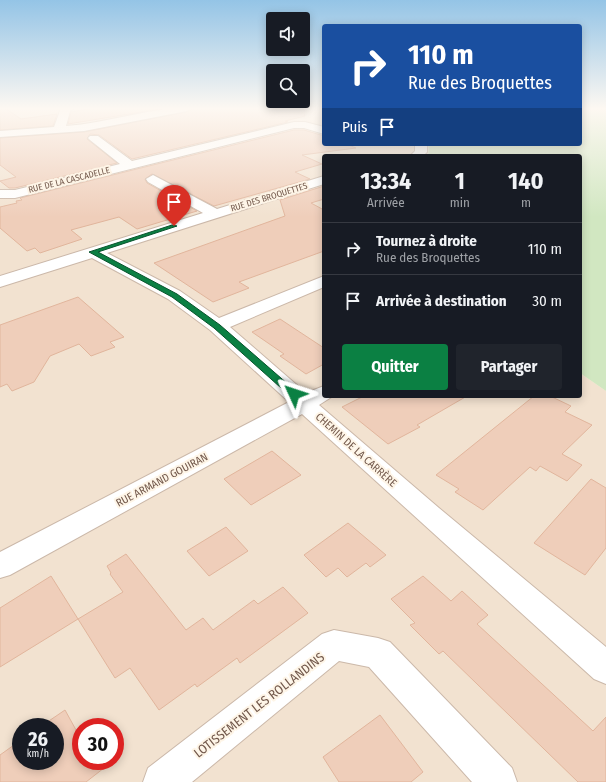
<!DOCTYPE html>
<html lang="fr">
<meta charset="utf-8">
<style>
:root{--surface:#171b24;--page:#20242c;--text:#f1f3f6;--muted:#9ea1a6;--line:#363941;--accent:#0b8043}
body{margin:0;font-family:"Fira Sans Condensed",sans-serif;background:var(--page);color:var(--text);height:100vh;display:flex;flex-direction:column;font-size:15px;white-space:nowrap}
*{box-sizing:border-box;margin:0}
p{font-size:13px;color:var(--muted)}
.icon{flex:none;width:22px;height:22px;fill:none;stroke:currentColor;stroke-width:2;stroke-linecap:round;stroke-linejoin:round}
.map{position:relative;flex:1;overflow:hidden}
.side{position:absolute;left:322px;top:154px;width:260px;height:244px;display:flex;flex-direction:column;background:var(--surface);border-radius:4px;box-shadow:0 2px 10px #0003}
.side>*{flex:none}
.guide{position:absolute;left:322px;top:24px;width:260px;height:122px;border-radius:4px;box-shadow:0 2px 10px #0003;background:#1a4fa0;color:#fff;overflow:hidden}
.controls{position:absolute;left:266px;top:12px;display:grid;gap:8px}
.controls a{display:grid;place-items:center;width:44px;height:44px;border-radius:4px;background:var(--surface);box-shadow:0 2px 10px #0003;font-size:20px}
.speed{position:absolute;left:12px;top:718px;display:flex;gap:8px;font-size:20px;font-weight:700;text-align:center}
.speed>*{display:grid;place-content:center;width:52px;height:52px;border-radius:50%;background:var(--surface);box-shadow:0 2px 10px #0003;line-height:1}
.speed small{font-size:10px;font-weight:400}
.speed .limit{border:6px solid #d22;background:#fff;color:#111}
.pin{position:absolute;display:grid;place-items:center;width:34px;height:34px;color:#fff;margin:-41px -17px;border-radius:50% 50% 50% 0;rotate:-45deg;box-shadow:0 0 4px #0007}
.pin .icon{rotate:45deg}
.me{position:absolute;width:44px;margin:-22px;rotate:312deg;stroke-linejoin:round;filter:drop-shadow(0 0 3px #0008)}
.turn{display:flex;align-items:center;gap:14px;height:84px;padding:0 20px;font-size:18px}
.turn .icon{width:52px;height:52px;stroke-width:2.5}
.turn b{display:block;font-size:28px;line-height:34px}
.then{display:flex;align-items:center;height:38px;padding:0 20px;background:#0003;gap:8px;font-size:15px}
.eta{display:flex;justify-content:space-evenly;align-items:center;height:68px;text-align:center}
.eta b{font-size:24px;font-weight:700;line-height:28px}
.action{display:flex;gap:8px;margin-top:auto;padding:8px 20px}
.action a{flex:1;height:46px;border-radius:4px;background:var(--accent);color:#fff;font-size:16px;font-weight:700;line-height:46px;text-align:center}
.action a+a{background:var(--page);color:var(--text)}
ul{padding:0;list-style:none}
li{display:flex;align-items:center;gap:12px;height:52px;padding:0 20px;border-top:1px solid var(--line)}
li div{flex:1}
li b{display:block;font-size:15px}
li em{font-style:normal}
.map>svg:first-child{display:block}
.residential{fill:#f2e2d0;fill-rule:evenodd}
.green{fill:#d1e7c1}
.building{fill:#efceba;stroke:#e1b59c}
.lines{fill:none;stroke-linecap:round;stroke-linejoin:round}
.minor-casing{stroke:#cbb8a9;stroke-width:2}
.minor{fill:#fff;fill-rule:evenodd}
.route{fill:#0b8043;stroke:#07532c}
.labels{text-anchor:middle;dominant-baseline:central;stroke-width:4;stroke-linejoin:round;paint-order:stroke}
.far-street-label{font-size:9px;fill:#71574a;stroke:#fef5e7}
.street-label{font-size:11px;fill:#71574a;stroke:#fef5e7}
.near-street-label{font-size:13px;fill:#71574a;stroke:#fef5e7}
</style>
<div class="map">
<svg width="606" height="782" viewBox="0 0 606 782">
<rect width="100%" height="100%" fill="#fbf0e1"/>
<!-- residential -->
<path class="residential" d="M0 108H324V144H427L429 148 428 156H324V396H580V373L606 391V782H0ZM21 727H55V761H21ZM81 727H115V761H81Z"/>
<!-- green -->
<path class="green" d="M580 108H606V391L580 373V156H428L429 148 427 144H580Z"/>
<!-- building -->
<g class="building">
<path d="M0 108H5L21 119 57 114 53 126 0 130Z"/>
<path d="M94 108H166L68 124 71 112Z"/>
<path d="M193 108H304L305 116 285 121 288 122 132 159 99 135 90 134 87 139 117 163 15 188H9L0 181 16 177 0 165V138L84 132 187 112Z"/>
<path d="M294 130H304L324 136V144H346L356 148 302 155 322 164 295 172 310 179 214 206 152 174 145 179 147 183 197 211 137 229 119 217 71 230 82 239 40 253 35 248 27 251 0 228V207L17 203 16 201 22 200 20 198Z"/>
<path d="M324 186V199L311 203 324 210V251L239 282 249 288 213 302 154 263 285 216 280 200Z"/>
<path d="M78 297 124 337 110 342 115 347 91 356 79 344 50 356 34 382 12 391 7 384 0 387V325Z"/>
<path d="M280 319 324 348V364L306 374 280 356 284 354 252 332Z"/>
<path d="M364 396H467L417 425 420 427 388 444 342 407Z"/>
<path d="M534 396H550L571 406 565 412 592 425 562 454 582 465 567 481 540 466 536 471 530 467 483 510 455 492 459 489 436 475Z"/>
<path d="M272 451 301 475 251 505 224 479Z"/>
<path d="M591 479 606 488V548L585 575 534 543Z"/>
<path d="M348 523 386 555 370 567 366 563 347 577 338 568 326 577 304 555Z"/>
<path d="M226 527 248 551 209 576 187 551Z"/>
<path d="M126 554 186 630 203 618 213 630 254 600 258 604 283 587 308 613 240 663 237 658 197 687 195 684 159 710 130 668 115 678 78 619 123 592 110 574 111 573 107 566Z"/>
<path d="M51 576 78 619 0 667V608Z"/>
<path d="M423 576 451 601 462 591 488 615 477 624 593 731 606 717V782H578L443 651 439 654 410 625 415 623 391 599Z"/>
<path d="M65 710 81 739V761H113L86 782H0V755L21 740V761H55V727H40Z"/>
<path d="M380 715 423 772 411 782H339L323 757Z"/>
</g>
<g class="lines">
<defs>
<g id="minor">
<path d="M61 108H74L70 111 66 126C108 123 150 107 192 108L187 111 84 131 0 137V131L54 127Z"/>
<path d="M294 122H305L324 127V134L304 128H294L15 198H0V190H15L120 164 90 140 88 138 90 136H98L132 161Z"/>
<path d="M415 144H427V152L423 156H410L415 151Z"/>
<path d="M153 175 217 209 324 176V184L107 253 180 291 219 318 324 276V287L230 327 306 393 324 386V396H333L319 405 439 508 606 647V684L594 679 302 414 10 575 0 578V552L289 402 210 330 168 299 92 258 0 287V276L203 213 148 182 146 179Z"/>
<path d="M334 630 378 638 390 642 512 768 517 782H472L369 667 339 661 192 782H143L148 768 322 634Z"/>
</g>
</defs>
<!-- minor casing -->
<use href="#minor" class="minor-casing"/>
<!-- minor -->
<use href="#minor" class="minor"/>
</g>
<!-- sky -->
<linearGradient id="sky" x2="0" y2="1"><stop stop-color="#94c4e6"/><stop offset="0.5" stop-color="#fdf8f2"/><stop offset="1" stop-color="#fdf8f2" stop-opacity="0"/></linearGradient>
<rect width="606" height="217" fill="url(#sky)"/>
<!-- route -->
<path class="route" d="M172 225 177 226 98 252 177 294 220 325 297 392V396H290L214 328 172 297 89 252Z"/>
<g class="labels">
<!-- far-street labels -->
<g class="far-street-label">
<text transform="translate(69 180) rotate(-14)">RUE DE LA CASCADELLE</text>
<text transform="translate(269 197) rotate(-17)">RUE DES BROQUETTES</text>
</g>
<!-- street labels -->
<g class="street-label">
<text transform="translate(356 450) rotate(42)">CHEMIN DE LA CARRÈRE</text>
<text transform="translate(162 480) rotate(-28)">RUE ARMAND GOUIRAN</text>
</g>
<!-- near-street labels -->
<g class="near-street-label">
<text transform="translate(259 705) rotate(-38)">LOTISSEMENT LES ROLLANDINS</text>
</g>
</g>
</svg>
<div class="controls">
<a><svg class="icon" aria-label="sound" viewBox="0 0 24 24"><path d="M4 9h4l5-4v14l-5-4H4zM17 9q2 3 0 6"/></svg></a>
<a><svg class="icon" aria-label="search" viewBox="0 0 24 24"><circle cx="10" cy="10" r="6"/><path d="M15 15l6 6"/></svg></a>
</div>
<div class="speed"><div>26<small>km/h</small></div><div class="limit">30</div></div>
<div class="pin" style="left:174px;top:226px;background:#d93025"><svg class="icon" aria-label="arrive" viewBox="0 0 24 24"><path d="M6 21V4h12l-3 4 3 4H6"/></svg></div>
<svg class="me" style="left:294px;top:394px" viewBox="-20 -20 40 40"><path d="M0-17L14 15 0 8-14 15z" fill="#0b8043" stroke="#fff" stroke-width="4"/></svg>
<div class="guide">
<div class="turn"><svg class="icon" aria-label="right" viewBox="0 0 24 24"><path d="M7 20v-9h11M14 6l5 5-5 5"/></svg><div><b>110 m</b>Rue des Broquettes</div></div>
<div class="then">Puis<svg class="icon" aria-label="arrive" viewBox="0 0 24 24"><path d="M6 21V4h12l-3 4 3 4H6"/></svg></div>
</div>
<section class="side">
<div class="eta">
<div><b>13:34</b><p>Arrivée</p></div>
<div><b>1</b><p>min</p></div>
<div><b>140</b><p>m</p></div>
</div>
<ul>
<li><svg class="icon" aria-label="right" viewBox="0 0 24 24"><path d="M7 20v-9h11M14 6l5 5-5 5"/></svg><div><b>Tournez à droite</b><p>Rue des Broquettes</p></div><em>110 m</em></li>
<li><svg class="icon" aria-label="arrive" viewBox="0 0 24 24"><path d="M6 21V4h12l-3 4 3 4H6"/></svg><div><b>Arrivée à destination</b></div><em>30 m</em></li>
</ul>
<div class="action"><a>Quitter</a><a>Partager</a></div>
</section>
</div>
